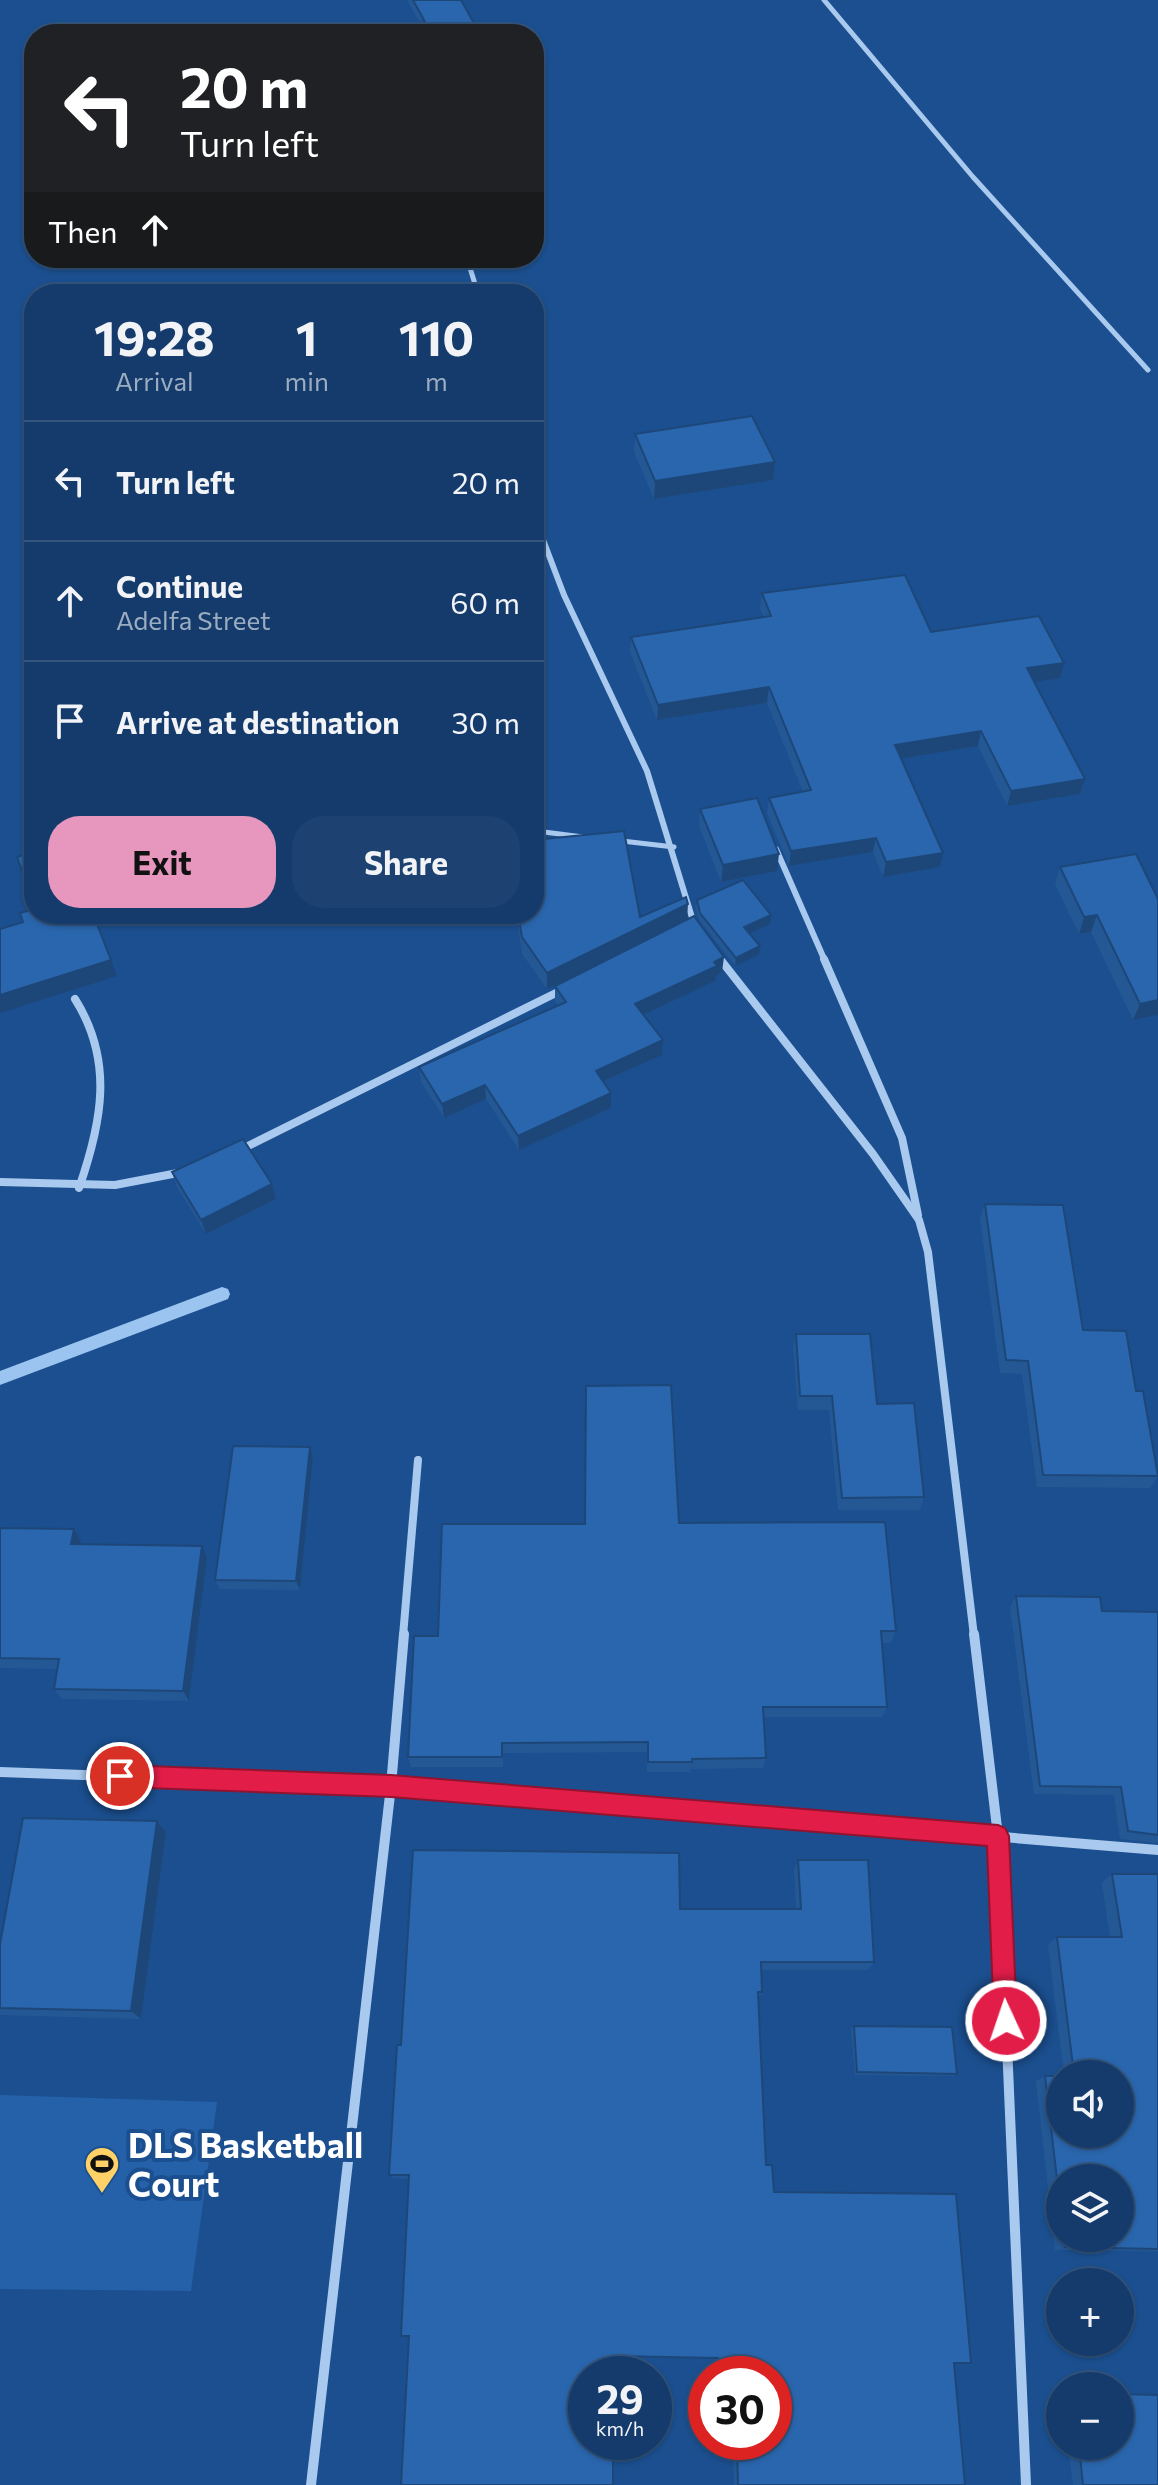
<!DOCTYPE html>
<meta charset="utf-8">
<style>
:root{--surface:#143b6b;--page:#1d4271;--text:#f1f3f6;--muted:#9dadc1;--line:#33557e;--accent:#e797bd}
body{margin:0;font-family:Commissioner,sans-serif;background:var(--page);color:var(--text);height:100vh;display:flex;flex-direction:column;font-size:30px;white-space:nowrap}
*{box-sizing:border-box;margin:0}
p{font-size:26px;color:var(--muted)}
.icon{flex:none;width:44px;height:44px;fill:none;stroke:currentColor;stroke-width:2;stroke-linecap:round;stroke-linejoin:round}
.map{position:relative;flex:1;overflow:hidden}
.drawer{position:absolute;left:24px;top:284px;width:520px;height:640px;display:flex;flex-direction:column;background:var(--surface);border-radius:32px;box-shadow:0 2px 6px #0004,0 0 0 2px var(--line)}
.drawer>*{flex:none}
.guide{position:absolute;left:24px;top:24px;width:520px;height:244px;border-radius:32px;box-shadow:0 2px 6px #0004,0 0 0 2px var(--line);background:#202124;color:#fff;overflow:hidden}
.controls{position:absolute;left:1046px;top:2060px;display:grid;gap:16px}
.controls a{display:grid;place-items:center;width:88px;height:88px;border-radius:50%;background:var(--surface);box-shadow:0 2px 6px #0004,0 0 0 2px var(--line);font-size:40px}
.speed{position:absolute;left:568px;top:2356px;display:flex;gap:16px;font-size:40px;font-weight:700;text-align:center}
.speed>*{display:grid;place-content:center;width:104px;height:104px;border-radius:50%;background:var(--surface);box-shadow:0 2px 6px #0004,0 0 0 2px var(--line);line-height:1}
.speed small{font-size:20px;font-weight:400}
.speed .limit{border:12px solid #d22;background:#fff;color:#111}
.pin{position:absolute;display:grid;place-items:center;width:68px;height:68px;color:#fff;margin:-34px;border:4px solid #fff;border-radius:50%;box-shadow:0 2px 8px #0007}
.me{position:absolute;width:88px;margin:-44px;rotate:357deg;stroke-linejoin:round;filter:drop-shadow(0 0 6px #0008)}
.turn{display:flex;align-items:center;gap:28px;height:168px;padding:0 24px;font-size:36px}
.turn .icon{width:104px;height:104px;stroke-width:2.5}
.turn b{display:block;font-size:56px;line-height:68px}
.then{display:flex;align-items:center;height:76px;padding:0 24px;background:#0003;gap:16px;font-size:30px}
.eta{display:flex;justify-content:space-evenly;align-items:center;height:136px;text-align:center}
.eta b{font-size:48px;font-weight:700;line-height:56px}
.primary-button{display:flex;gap:16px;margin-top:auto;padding:16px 24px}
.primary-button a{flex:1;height:92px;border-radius:32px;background:var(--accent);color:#111;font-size:32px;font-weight:700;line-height:92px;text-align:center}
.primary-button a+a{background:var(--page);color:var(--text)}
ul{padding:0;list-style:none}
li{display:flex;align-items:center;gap:24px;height:120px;padding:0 24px;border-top:2px solid var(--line)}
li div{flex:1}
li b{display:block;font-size:30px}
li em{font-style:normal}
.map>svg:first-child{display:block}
.green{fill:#2461a8}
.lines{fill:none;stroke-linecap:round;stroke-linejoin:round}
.stream{fill:#9cc4f0;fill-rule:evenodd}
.lane{stroke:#a9c9ee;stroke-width:5}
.street-far3{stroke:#a9c9ee;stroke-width:5}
.street-far2{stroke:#a9c9ee;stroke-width:6}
.street-far1{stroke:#a9c9ee;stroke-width:8}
.street{stroke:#a9c9ee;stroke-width:10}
.wall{fill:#245895;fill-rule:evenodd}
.shaded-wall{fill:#1d4779}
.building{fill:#2a66ad;stroke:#1d4779;stroke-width:2}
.route{fill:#e11d48;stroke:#92132f;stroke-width:2}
.labels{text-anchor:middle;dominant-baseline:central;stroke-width:8;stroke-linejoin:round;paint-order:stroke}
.near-poi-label{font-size:34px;font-weight:bold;fill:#fff;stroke:#1b4f8f;text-anchor:start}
</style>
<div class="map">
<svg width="1158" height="2485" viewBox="0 0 1158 2485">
<rect width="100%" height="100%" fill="#1b4f8f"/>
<!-- green -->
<path class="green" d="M0 2095 217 2102 191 2291 0 2289Z"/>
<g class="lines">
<!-- stream -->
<path class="stream" d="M222 1287 228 1289 230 1294 228 1299 0 1385V1371Z"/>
<!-- lane -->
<g class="lane">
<path d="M544 832 583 837"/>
<path d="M622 841 674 847"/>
</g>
<!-- street-far3 -->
<g class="street-far3">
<path d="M824 0 973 177 1148 370"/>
<path d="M467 258 478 294"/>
</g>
<!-- street-far2 -->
<g class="street-far2">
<path d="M534 516 564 595 647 771 694 924"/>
<path d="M776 849 825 961"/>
<path d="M719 957 722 961"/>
</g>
<!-- street-far1 -->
<g class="street-far1">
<path d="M720 959 873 1154 919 1220 928 1252 974 1636"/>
<path d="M824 959 902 1138 918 1215"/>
<path d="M75 999C114 1061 102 1122 79 1188"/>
<path d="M240 1150 564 989"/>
<path d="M0 1182 115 1185 183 1172"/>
<path d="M403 1636 418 1460"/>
</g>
<!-- street -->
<g class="street">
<path d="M974 1634 998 1836 1026 2485"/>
<path d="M0 1772 391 1786 1158 1850"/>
<path d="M311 2485 391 1786 404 1634"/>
</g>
</g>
<!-- wall -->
<g class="wall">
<path d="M407 0H461L480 34H399L398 26 420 23Z"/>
<path d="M635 434 773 480 654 499 634 452Z"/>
<path d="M762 593 931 632 1060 678 1034 682 1085 779 1080 794 1007 806 978 746 901 758 943 853 940 867 883 877 873 852 789 866 767 813 769 798 803 792 767 703 657 720 630 652 631 637 764 617 760 609Z"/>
<path d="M534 785 540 802 538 840 640 917 687 919 722 972 716 976 715 981 644 1015 663 1040 662 1055 603 1082 611 1093V1108L519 1150 486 1099 444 1118 421 1082 419 1067 559 1006 555 1001V986L582 972 547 989 522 954 516 914H534Z"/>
<path d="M700 809 777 871 721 882 699 826Z"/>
<path d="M1060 867 1158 899V1015L1133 1020 1091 932 1079 934 1055 884Z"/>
<path d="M697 900 770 924 749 933 759 955 735 966 700 921 696 909Z"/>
<path d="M172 1172 272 1184 276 1199 206 1234 177 1187Z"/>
<path d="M985 1204 1083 1330 1136 1391 1158 1476 1150 1488 1037 1487 1022 1374 1000 1373 980 1218Z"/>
<path d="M796 1334 877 1404 924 1497 920 1510H838L829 1410H798L793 1347Z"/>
<path d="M310 1447 313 1457 300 1590 220 1589 215 1580Z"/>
<path d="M679 1523 896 1631 891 1643H882L887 1707 882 1717H764L766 1758 763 1768 691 1769 690 1772H647V1752L503 1753V1767H411L408 1757 438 1636Z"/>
<path d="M0 1528 74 1529 81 1541 80 1544 207 1558 189 1701 62 1699 54 1689 57 1669 0 1668Z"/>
<path d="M1016 1596 1102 1611 1158 1612V1843L1120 1839 1114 1795 1034 1794 1010 1607Z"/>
<path d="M157 1821 166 1832 141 2019 0 2015V1944Z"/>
<path d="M798 1860 874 1962 868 1970H762V1992L758 1999 766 2165 774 2192 954 2363 965 2485H734L733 2442H774V2374H715V2358L613 2357 408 2337 409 2179 393 2178 389 2175 401 2045 680 1909H796L794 1869Z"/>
<path d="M1112 1874H1158V2251L1055 2250 1036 2081 1045 2076 1060 2134 1120 2074H1064L1048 1945 1057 1937H1110L1102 1883ZM1060 2178 1120 2238H1060Z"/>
<path d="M854 2026 957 2074 953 2076 855 2075 851 2028Z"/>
<path d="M1068 2446H1120L1158 2485H1073Z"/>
</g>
<!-- shaded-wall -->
<g class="shaded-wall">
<path d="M775 462 773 480 654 499 655 481Z"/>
<path d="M1064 663 1060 678 1023 684 1027 668Z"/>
<path d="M769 687 767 703 657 720 658 705Z"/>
<path d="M981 731 978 746 892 760 895 745Z"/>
<path d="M1085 779 1080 794 1007 806 1011 791Z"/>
<path d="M540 785V802L537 847V830Z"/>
<path d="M876 838 873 852 789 866 791 851Z"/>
<path d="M943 853 940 867 883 877 886 862Z"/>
<path d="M779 854 777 871 721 882 723 865Z"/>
<path d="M688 904 687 921 547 989V973Z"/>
<path d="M771 915 770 924 744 936V927Z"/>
<path d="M1097 915 1091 932 1079 934 1084 917Z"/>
<path d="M760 946 759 955 735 966 736 958Z"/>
<path d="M724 957 722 972 716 976 715 981 635 1019V1004Z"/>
<path d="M111 960 117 976 0 1013V995Z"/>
<path d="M1158 1000V1015L1133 1020 1140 1004Z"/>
<path d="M663 1040 662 1055 595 1085 596 1071Z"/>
<path d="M485 1085 486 1099 444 1118 442 1104Z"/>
<path d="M611 1093V1108L519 1150 518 1136Z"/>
<path d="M272 1184 276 1199 206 1234 201 1220Z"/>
<path d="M310 1447 313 1457 300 1590 296 1581Z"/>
<path d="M74 1529 81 1541 78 1556 71 1544Z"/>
<path d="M202 1546 207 1558 189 1701 183 1691Z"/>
<path d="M157 1821 166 1832 141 2019 131 2011Z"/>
</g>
<!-- building -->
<g class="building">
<path d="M413 0H461L480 34H402L398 26 425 22Z"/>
<path d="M752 416 775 462 655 481 635 434Z"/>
<path d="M905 575 931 632 1039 616 1064 663 1027 668 1085 779 1011 791 981 731 895 745 943 853 886 862 876 838 791 851 769 798 811 790 769 687 658 705 631 637 771 616 762 593Z"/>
<path d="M534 785H540L537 830H534Z"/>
<path d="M757 798 779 854 723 865 700 809Z"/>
<path d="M624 831 640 917 686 897 688 904 547 973 522 937 518 914H534V840Z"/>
<path d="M34 852V902L17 857Z"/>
<path d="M1136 854 1158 899V1000L1140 1004 1097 915 1084 917 1060 867Z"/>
<path d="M743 880 771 915 744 927 760 946 736 958 700 913 697 900Z"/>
<path d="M34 909V914H93L111 960 0 995V929L23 922 20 913Z"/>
<path d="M694 916 724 957 714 962 717 966 635 1004 663 1040 596 1071 611 1093 518 1136 485 1085 442 1104 419 1067 566 1002 555 986Z"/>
<path d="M243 1139 272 1184 201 1220 172 1172Z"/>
<path d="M985 1204 1063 1205 1083 1330 1126 1331 1136 1391H1143L1158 1476 1043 1475 1028 1361 1006 1360Z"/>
<path d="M796 1334H870L877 1404 914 1403 924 1497 842 1498 832 1396H800Z"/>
<path d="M671 1385 679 1523 885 1522 896 1631H881L887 1707H763L766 1758 692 1759V1762H648V1742L502 1743V1757H408L414 1636H438L442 1524H585L586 1386Z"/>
<path d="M233 1446 310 1447 296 1581 215 1580Z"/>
<path d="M0 1528 74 1529 71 1544 202 1546 183 1691 54 1689 59 1659 0 1658Z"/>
<path d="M1016 1596 1100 1597 1102 1611 1158 1612V1835L1128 1831 1121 1787 1040 1786Z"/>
<path d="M23 1818 157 1821 131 2011 0 2008V1944Z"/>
<path d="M413 1850 679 1853 680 1909H801L798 1860H868L874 1962H761L762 1992H758L766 2165H772L774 2192 956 2194 971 2363H954L965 2485H738L737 2442H774V2374H718V2358L613 2356V2374H586V2442H613V2485H401L409 2336H401L409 2175H389L397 2045H401Z"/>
<path d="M1112 1874H1158V2249L1065 2247 1064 2238H1120V2178H1060V2205L1045 2076H1060V2134H1120V2074H1074L1057 1937H1122Z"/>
<path d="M854 2026 952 2027 957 2074 857 2072Z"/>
<path d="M1120 2394 1158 2395V2485H1083L1079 2446H1120Z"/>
</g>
<!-- route -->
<path class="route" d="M120 1765 391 1775 998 1825 1005 1828 1009 1836 1017 2021 1014 2029 1006 2033 998 2029 994 2021 987 1846 391 1797 120 1787 113 1784 109 1776 113 1769Z"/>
<!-- icons -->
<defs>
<symbol id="stadium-pin" viewBox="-11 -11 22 30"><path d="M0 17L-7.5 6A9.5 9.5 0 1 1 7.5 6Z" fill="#ffd166" stroke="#1b4f8f"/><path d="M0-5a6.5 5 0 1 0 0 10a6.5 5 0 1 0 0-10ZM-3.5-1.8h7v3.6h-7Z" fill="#111"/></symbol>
</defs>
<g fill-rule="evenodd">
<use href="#stadium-pin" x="82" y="2144" width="40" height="54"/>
</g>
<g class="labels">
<!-- near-poi labels -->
<g class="near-poi-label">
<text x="128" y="2144">DLS Basketball<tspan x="128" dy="39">Court</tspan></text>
</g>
</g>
</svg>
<div class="controls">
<a><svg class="icon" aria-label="sound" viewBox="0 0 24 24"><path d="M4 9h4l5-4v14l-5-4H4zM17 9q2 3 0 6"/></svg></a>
<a><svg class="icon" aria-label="layers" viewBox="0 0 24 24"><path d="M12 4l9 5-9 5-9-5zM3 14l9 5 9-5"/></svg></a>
<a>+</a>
<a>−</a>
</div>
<div class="speed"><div>29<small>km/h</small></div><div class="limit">30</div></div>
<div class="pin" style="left:120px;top:1776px;background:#d93025"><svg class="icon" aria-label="arrive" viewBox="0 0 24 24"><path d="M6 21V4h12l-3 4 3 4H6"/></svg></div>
<svg class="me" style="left:1006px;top:2021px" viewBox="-20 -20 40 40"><circle r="17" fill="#e11d48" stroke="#fff" stroke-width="3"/><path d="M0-11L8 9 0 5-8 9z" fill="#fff"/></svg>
<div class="guide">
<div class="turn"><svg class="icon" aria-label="left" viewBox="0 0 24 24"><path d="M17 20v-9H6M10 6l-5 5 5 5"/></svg><div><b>20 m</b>Turn left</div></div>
<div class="then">Then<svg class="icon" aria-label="ahead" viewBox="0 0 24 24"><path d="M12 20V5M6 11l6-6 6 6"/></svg></div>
</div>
<section class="drawer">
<div class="eta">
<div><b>19:28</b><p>Arrival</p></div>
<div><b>1</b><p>min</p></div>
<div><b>110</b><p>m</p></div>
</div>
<ul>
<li><svg class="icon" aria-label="left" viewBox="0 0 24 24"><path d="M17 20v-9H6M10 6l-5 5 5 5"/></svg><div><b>Turn left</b></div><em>20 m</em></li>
<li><svg class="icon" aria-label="ahead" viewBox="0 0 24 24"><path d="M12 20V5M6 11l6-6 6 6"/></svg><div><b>Continue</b><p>Adelfa Street</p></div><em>60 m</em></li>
<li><svg class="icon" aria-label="arrive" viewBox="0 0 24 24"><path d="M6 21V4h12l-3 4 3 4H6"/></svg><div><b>Arrive at destination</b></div><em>30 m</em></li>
</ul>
<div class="primary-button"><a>Exit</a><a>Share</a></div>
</section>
</div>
